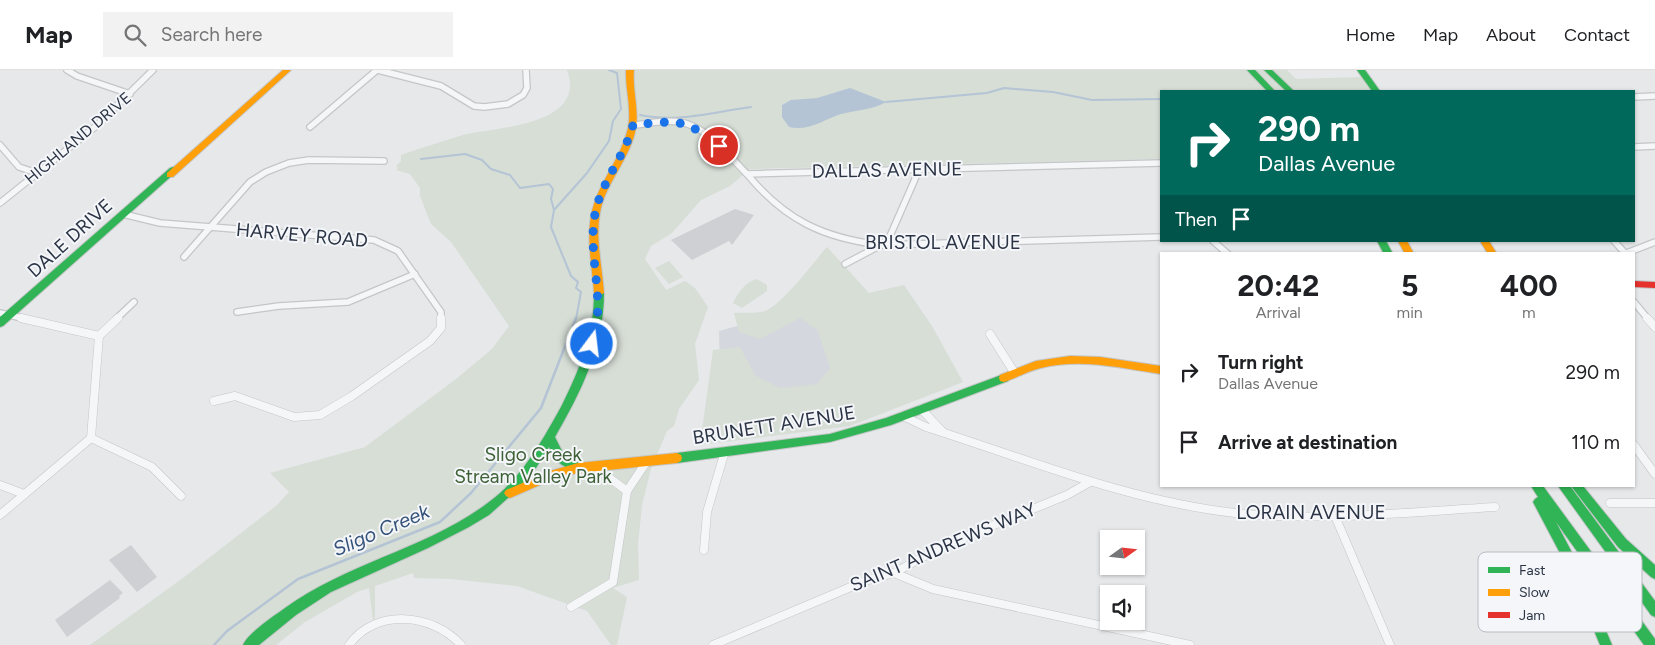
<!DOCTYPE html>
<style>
:root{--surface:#fff;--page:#f2f2f2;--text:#202124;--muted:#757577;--line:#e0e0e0}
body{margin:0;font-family:Figtree,sans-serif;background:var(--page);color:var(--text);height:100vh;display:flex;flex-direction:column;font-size:19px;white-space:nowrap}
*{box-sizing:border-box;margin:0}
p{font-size:16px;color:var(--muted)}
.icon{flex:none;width:28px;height:28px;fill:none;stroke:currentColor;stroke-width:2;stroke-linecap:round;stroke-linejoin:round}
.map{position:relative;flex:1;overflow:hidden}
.sheet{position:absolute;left:1160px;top:182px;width:475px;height:235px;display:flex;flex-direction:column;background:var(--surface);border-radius:0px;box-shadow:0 1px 4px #0004}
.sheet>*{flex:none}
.guide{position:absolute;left:1160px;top:20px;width:475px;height:152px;border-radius:0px;box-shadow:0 1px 4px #0004;background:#00695c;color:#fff;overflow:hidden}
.needle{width:32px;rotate:75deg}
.tools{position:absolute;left:1100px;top:460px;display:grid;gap:10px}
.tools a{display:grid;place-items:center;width:45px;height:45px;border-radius:0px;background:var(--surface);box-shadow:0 1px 4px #0004;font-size:25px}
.pin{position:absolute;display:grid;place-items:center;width:42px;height:42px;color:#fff;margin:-21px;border:2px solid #fff;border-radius:50%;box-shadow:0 1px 5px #0007}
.me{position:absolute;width:55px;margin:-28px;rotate:15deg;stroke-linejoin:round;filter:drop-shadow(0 0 4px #0008)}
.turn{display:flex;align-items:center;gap:18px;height:105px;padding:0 15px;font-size:22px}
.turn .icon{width:65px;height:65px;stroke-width:2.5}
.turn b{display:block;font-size:35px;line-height:42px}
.then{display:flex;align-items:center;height:48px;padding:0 15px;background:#0003;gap:10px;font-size:19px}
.eta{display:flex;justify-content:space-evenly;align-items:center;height:85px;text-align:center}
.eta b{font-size:30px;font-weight:700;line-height:35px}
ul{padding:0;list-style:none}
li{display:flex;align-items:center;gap:15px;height:70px;padding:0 15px}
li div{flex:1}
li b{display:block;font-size:19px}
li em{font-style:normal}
header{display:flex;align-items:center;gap:30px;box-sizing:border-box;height:70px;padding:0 25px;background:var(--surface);border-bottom:1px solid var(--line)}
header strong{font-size:24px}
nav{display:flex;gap:28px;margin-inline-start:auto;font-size:18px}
.search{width:350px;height:45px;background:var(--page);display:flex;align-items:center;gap:12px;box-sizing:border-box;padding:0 18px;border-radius:0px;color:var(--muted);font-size:19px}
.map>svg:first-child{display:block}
.built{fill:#d4d7dd}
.green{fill:#d6ded6}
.water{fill:#b4c4d5}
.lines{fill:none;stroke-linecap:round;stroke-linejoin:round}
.stream-far1{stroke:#b4c4d5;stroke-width:2}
.stream{stroke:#b4c4d5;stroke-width:2.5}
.building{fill:#ced0d3}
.street-far1-casing{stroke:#c4c6c8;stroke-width:8}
.street-casing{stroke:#c4c6c8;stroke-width:9}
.fast-casing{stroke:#c4c6c8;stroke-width:2}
.slow-casing{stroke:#c4c6c8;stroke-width:2}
.jam-casing{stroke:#c4c6c8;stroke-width:2}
.street-far1{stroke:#f5f6f7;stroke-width:5.5}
.street{stroke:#f5f6f7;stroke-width:8}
.fast{fill:#30b455;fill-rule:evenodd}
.slow{fill:#ff9f0a;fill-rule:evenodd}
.jam{fill:#e5322d;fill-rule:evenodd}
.route{stroke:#1a73e8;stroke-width:9;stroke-dasharray:0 16.2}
.labels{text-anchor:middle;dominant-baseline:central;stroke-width:4;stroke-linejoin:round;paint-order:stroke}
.far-street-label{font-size:16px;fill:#2b3445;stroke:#f4f6f9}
.street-label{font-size:19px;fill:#2b3445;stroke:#f4f6f9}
.park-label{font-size:19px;fill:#3f6138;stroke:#f4f6f9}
.water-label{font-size:20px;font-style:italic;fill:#34527a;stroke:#f4f6f9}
.key{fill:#f4f6f9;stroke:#b8bcc3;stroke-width:1}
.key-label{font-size:14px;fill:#2b3445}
</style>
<header>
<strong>Map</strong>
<div class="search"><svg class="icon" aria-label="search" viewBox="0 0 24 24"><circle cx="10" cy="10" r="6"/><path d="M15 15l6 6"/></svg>Search here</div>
<nav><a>Home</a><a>Map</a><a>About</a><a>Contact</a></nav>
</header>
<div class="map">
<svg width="1655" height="575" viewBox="0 0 1655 575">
<rect width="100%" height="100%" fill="#e6e8ea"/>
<!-- built -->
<path class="built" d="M819 233 852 316 721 332 719 261Z"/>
<!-- green -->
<g class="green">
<path d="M567 0H1287L1296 9 1362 7 1373 21H1161V89L750 99 730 116 701 130 672 163 651 176 645 189 666 220 685 211 695 218 708 237 695 274 699 310 679 339 674 356 667 361 651 399 642 435 638 474 639 510 613 518 627 527 617 575H611L587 541 517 516 451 509 414 508 413 503 375 516V549L373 550 369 518 357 522 305 552 276 575H90L183 508 276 436 289 422 270 403 365 377 456 309 492 279 509 256 451 172 431 154 420 126V118L410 104 396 100 398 98 396 96 401 91V85C421 78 443 71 463 65 495 57 588 56 567 0Z"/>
<path d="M827 177 869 223 904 215 932 256 963 312 850 356 700 375 713 280 740 277 755 305 780 318 817 314 830 298 818 261 800 248 760 269 739 262 734 243C743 242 756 244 765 241 782 235 813 193 827 177Z"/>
<path d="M669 191 683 207 669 214 655 198Z"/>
<path d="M757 209 767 215V221L742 238 733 233C738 223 745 212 757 209Z"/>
</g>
<!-- water -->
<path class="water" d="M850 18 886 32C872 40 857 40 841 44 825 49 808 62 789 57L782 47V35L791 30 817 28Z"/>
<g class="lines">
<!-- stream-far1 -->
<g class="stream-far1">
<path d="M886 32 987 23 1004 18 1053 22 1092 30 1161 29"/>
<path d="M640 45C677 53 714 42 751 37"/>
<path d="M421 89 465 84 482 90 491 99 510 105 520 118 549 114 553 119 551 129 554 140"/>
<path d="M576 249 581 222 576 218 578 212 571 206 551 157 554 140 587 103 609 71 613 51 621 39 617 3 609 0"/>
</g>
<!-- stream -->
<path class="stream" d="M214 575 227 561 298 509 440 452 471 423 541 338 576 248"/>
</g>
<!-- building -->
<g class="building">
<path d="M735 139 754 145 732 175 729 171 692 190 671 170Z"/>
<path d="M131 475 157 507 137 522 109 490Z"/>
<path d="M110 510 123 523 119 526 120 528 67 567 55 550Z"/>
</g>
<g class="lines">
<defs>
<g id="street-far1">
<path d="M67 0 77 6 130 24"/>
<path d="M378 0 441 16 474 36 484 37 508 34 523 25 527 18 526 0"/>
<path d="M1634 27 1655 26"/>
<path d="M633 55C648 54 665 49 680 52 708 57 728 85 747 104L1161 93"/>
<path d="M310 57 377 0"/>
<path d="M0 75 19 97 37 103"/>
<path d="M1634 77 1655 76"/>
<path d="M747 104C785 150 823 168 881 175L1161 167"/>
<path d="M0 133 95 57 153 0"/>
<path d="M123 144 160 153 374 170 398 181 441 242V249"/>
<path d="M1213 171 1228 184"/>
<path d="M1614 171 1625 183"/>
<path d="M1624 184 1655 172"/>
<path d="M184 187 250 112 266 102 289 93 309 90 384 91"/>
<path d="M845 194 881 175 890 166 919 100"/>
<path d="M1634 232 1648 249"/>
<path d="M237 242 279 236 348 232 415 204"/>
<path d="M0 243 26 249"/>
<path d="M116 249 134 232"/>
</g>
<g id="street">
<path d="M21 248 99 266 91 368 152 397 181 426"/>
<path d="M1647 248 1655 257"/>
<path d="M990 264 1014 302"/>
<path d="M99 266 118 248"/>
<path d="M214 331 235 326 294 347 320 345 352 326 430 271 441 258V248"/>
<path d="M921 339 943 362"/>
<path d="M903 346 926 357C1027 389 1128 431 1235 443 1321 452 1409 442 1495 437"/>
<path d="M1634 375 1655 404"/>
<path d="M596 398 627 421"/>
<path d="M0 415 24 424"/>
<path d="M1610 433H1655"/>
<path d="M0 445 91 368"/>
<path d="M1335 446 1390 575"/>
<path d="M704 480 707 442 725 381"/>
<path d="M894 503 933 519 1190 575"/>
<path d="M571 537 613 512 627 421 647 391"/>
<path d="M349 575C375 538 433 543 461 575"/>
<path d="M713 575 865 511 894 503 943 476 1067 425 1090 412"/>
</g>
<g id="fast">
<path d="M1247 0H1255L1275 21H1267Z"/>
<path d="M1264 0H1272L1294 21H1286Z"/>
<path d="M1357 0H1365L1380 21H1372Z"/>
<path d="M173 97 176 98V102L3 256 0 257V247L170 98Z"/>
<path d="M1377 171H1386L1393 184H1384Z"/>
<path d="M599 220 604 223C604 276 581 322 555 367L563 383 582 395 584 398 582 401C575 403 560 395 555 389 553 386 551 381 549 377L536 398 517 420 489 445 469 457 428 478 331 522 296 545 259 575H243C248 563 274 546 285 538 351 490 437 477 499 424 527 399 545 366 562 335 580 299 594 264 594 223Z"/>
<path d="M1004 304 1008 305 1009 308 1008 311 891 355 830 372 677 393 673 391 672 388 673 385 677 383 830 364 886 348Z"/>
<path d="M1531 416H1543L1655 569V575H1644L1556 452 1579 496 1612 575H1600L1570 502 1533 432 1535 429 1538 427Z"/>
<path d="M1558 416H1570L1655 531V547L1651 545Z"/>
<path d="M1571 416H1583L1626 469 1655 495V509L1651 507 1618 477Z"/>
</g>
<g id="slow">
<path d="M283 0H291L173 107H167V103Z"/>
<path d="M626 0H634C632 19 639 38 636 58 631 85 612 106 603 131 593 161 602 193 604 223L599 226 594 223C592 193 584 161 595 131 604 106 622 85 628 58 632 38 625 19 626 0Z"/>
<path d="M1398 171H1407L1414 184H1405Z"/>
<path d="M1480 171H1489L1497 184H1488Z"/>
<path d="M1070 286 1100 287 1161 296V304C1121 298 1081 288 1041 298 1028 301 1016 308 1004 312L1000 311 999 308 1000 305 1036 291Z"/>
<path d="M677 383 681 385 682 388 681 391 677 393 578 403 556 408 510 428 506 426 504 423 506 420 550 401 578 393Z"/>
</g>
<path id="jam" d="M1634 211 1655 212V218L1634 217Z"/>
</defs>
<!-- street-far1 casing -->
<use href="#street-far1" class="street-far1-casing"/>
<!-- street casing -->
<use href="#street" class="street-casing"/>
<!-- fast casing -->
<use href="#fast" class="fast-casing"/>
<!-- slow casing -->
<use href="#slow" class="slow-casing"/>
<!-- jam casing -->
<use href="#jam" class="jam-casing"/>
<!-- street-far1 -->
<use href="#street-far1" class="street-far1"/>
<!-- street -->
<use href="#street" class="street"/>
<!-- fast -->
<use href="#fast" class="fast"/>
<!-- slow -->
<use href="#slow" class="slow"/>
<!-- jam -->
<use href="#jam" class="jam"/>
</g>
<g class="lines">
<!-- route -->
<path class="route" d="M592 274C607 230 587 188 595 144 601 112 625 86 633 55 676 51 684 47 719 76"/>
</g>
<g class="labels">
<!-- far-street labels -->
<g class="far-street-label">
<text transform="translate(78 68) rotate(-40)">HIGHLAND DRIVE</text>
</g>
<!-- street labels -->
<g class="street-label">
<text transform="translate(887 100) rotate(-1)">DALLAS AVENUE</text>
<text transform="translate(302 165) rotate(5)">HARVEY ROAD</text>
<text transform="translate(70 168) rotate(-42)">DALE DRIVE</text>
<text x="943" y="172">BRISTOL AVENUE</text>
<text transform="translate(774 355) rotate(-9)">BRUNETT AVENUE</text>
<text x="1311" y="442">LORAIN AVENUE</text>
<text transform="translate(943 477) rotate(-23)">SAINT ANDREWS WAY</text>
</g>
<!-- park labels -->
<g class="park-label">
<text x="533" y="384">Sligo Creek<tspan x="533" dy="22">Stream Valley Park</tspan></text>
</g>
<!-- water labels -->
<g class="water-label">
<text transform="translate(381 460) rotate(-23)">Sligo Creek</text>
</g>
</g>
<!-- legend -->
<rect x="1478" y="482" width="164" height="80" rx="8" class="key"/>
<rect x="1488" y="497" width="22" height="6" fill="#30b455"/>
<rect x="1488" y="519" width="22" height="7" fill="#ff9f0a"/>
<rect x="1488" y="542" width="22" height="6" fill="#e5322d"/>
<g class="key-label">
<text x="1519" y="505">Fast</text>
<text x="1519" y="527">Slow</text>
<text x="1519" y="550">Jam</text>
</g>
</svg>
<div class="tools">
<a><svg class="needle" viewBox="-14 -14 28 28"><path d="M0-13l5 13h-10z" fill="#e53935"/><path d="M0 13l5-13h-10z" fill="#757577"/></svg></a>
<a><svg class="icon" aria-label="sound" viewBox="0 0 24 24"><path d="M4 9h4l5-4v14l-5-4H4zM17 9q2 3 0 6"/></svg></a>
</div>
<div class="pin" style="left:719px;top:76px;background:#d93025"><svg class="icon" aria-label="arrive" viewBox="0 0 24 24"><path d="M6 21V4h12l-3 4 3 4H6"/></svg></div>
<svg class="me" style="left:592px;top:274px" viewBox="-20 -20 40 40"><circle r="17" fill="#1a73e8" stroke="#fff" stroke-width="3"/><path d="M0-11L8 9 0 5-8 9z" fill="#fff"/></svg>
<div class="guide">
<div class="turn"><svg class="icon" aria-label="right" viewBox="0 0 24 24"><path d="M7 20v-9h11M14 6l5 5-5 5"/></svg><div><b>290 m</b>Dallas Avenue</div></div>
<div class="then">Then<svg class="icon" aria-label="arrive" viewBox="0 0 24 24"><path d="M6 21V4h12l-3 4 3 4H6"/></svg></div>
</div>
<section class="sheet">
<div class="eta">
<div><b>20:42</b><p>Arrival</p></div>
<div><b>5</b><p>min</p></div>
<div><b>400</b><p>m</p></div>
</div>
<ul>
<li><svg class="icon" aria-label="right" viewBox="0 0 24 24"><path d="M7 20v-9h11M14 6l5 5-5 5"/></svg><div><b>Turn right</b><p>Dallas Avenue</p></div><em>290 m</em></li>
<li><svg class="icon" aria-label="arrive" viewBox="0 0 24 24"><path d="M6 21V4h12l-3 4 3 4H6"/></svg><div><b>Arrive at destination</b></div><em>110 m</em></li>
</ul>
</section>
</div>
